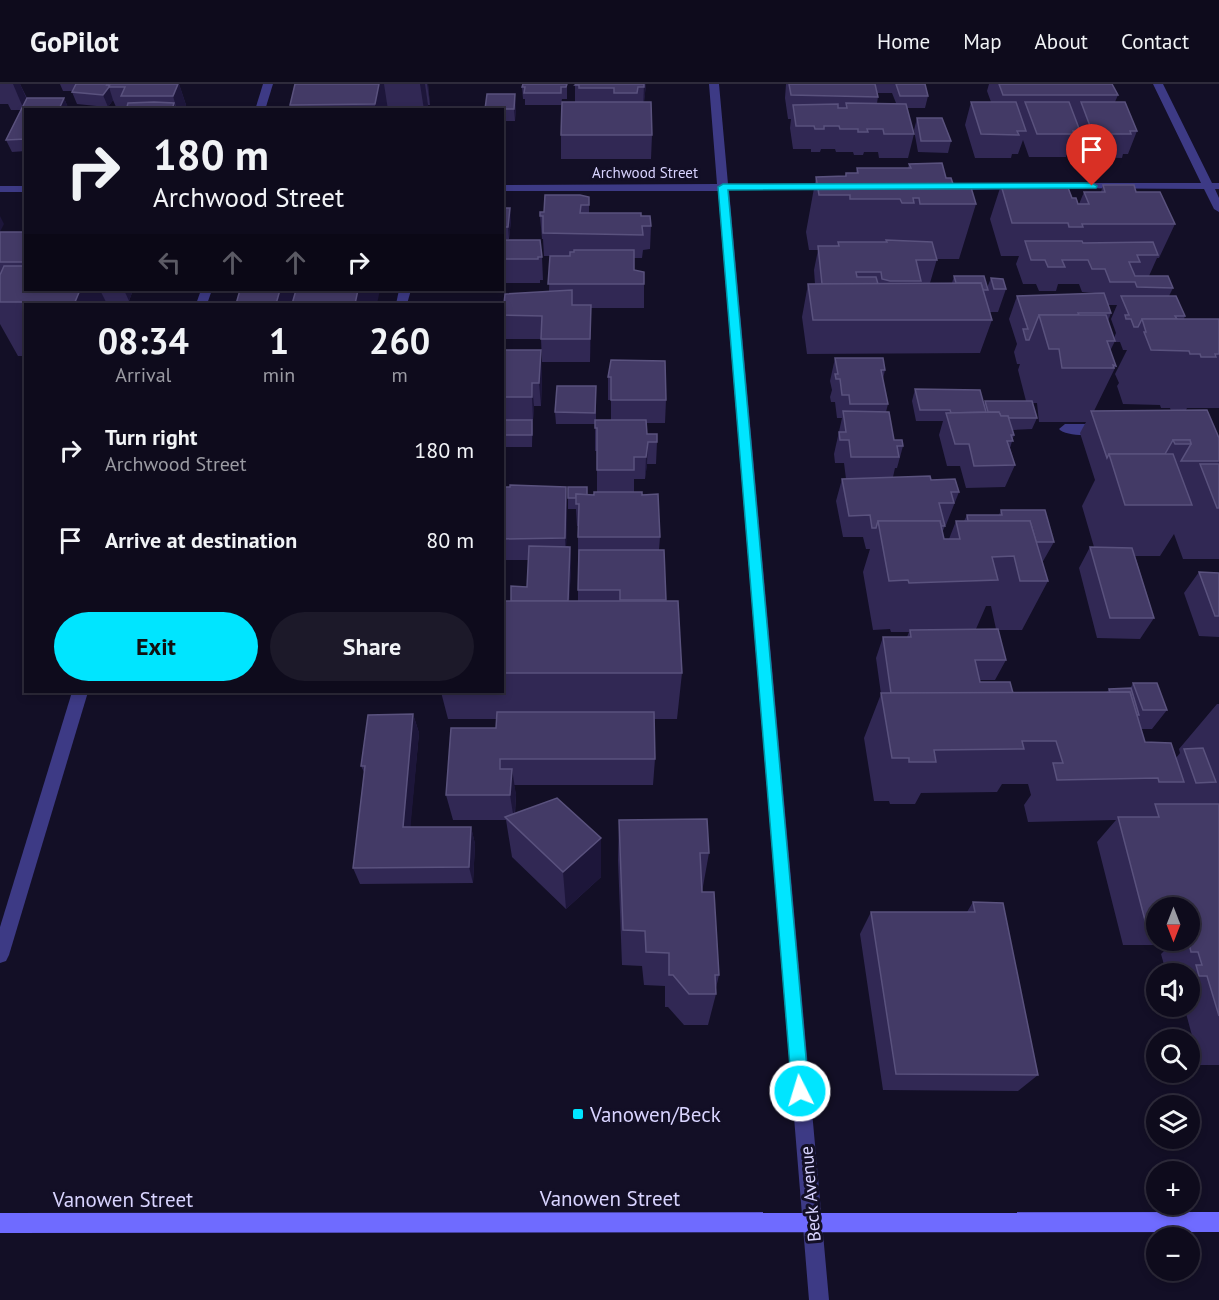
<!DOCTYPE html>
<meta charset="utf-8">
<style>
:root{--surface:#0e0b1c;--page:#1c1929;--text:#f1f3f6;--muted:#9b9ba3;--line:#2e2b3b;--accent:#00e5ff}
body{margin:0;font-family:"PT Sans",sans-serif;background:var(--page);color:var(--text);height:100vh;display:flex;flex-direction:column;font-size:22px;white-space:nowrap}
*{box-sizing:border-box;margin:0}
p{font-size:20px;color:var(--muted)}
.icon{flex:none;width:33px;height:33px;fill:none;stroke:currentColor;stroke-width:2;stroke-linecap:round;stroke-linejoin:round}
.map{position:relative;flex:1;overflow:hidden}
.panel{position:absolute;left:24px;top:219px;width:480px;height:390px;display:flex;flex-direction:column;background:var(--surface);border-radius:0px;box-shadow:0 3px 9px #0003,0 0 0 2px var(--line)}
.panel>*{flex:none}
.top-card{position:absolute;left:24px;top:24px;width:480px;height:183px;border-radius:0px;box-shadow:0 3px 9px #0003,0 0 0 2px var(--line);background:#0e0b1c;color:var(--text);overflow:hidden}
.needle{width:39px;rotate:180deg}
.fabs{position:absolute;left:1146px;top:813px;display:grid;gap:12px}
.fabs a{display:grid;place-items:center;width:54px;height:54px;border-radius:50%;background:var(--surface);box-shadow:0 3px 9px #0003,0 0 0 2px var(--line);font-size:30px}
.pin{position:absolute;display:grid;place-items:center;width:51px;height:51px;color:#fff;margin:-62px -26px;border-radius:50% 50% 50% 0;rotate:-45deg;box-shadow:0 0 6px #0007}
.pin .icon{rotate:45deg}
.me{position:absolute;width:66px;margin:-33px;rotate:355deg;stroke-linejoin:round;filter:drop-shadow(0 0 4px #0008)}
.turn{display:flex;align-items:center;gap:21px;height:126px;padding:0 30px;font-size:27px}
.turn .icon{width:78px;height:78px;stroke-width:2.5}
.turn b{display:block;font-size:42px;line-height:51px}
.lanes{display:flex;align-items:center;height:57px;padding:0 30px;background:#0003;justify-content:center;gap:30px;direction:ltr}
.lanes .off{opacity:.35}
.eta{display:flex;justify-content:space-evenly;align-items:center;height:102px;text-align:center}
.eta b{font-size:36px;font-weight:600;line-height:42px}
.button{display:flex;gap:12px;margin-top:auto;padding:12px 30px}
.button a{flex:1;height:69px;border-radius:36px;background:var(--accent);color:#111;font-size:24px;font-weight:600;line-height:69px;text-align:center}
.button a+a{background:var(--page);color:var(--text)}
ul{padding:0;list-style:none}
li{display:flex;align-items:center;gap:18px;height:90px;padding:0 30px}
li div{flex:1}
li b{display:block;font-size:22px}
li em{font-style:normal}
header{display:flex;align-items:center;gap:36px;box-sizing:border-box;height:84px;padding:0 30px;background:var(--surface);border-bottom:2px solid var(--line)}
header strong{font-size:28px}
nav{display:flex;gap:33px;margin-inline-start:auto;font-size:21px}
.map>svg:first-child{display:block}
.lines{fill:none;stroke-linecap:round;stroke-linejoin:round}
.lane{fill:#3d3a85;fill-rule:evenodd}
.street{fill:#3d3a85;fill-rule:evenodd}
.secondary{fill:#6f6bff;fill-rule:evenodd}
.wall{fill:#312854;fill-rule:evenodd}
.shaded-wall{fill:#1d163a}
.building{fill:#433a66;stroke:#5a527e;stroke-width:1.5}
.route{fill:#00e5ff;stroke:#0095a6;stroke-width:1.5}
.poi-dot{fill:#00e5ff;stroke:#130f26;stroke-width:2}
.labels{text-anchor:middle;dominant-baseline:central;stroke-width:6;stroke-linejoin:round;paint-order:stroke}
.far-street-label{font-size:15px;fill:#d9d4ff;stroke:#130f26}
.street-label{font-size:18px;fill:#d9d4ff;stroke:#130f26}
.near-poi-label{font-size:21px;fill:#d9d4ff;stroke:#130f26;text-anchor:start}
.near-street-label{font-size:21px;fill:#d9d4ff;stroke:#130f26}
</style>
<header>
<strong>GoPilot</strong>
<nav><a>Home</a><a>Map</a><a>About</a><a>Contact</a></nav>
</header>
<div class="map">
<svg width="1219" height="1216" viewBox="0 0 1219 1216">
<rect width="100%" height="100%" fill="#130f26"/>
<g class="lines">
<!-- lane -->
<g class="lane">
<path d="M399 206H411L407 220H396Z"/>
<path d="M1065 340H1102L1108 345C1101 353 1066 353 1059 345Z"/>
</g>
<!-- street -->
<g class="street">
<path d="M263 0H273L265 26H255Z"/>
<path d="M709 0H719L728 100H832L837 103 832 106H729L829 1216H809L718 107H502V101L717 100Z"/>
<path d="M1153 0H1163L1212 99H1219V105H1215L1219 114V128L1214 125 1204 105 1044 104V100L1048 99H1201Z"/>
<path d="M1018 100 1023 103 1022 105 952 106 947 103 952 100Z"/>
<rect x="0" y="102" width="26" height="6"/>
<path d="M201 206H212L207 220H196Z"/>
<path d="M72 608H88L9 871 6 877 0 879V843Z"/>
</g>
<!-- secondary -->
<path class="secondary" d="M1219 1128V1148L0 1149V1129Z"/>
</g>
<!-- wall -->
<g class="wall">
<path d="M0 0H20L27 14H64L69 26H26V67L12 68 6 56 21 26H11L8 20H0Z"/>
<path d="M60 0H179L186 21 184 26H83L106 23 77 20 72 8 73 7H63ZM113 16 116 23H108Z"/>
<path d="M295 0H428L430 21H428L427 26H291L290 21Z"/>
<path d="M567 0V15H562L561 21H525V15H523L522 3Z"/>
<path d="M646 0 644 18 652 51 651 75H561V51L575 18V1Z"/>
<path d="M786 0H896L928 12 925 24H907L914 50 908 74H879L878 68H864L863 71H854L853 68H836L835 65H821L820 68H811V65H793L790 44 791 35H788L785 14ZM877 9H892L896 19H877L878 13Z"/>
<path d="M989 0H1112L1118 11 1115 18 1137 47 1128 70H1123L1122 74 1085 73 1078 54 1072 70H1067L1066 73H1029L1023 56 1018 70H1012L1011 74H975L965 41 971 18H991L987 7Z"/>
<path d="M516 22 515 37H502V26Z"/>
<path d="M917 34 951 57 948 69 918 68 914 46Z"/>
<path d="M909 80 946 94 976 120 959 175H937L930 199H952L954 192 987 204 991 194 1006 205 998 228H990L992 236 980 269 807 270 802 233 808 200H815L814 186 818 166H809L806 148 816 93H845L846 89H856L857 84H908Z"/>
<path d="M1001 101 1072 114 1078 120H1079L1084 108H1101L1103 101 1136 108 1175 140 1159 174H1157L1149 192 1173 204 1169 212 1185 232 1184 235H1219V324H1187L1186 326 1219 377V475H1183L1174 450 1160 472H1135L1154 534 1140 555 1097 554 1079 484 1090 463H1094L1082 422 1095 396 1080 349 1086 338H1039L1037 319H1032L1037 334 1032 345 1013 346 1014 351 1010 364 1015 381 1005 403 966 404 960 382H947L939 351 943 337H916L912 317 915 305 984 320 985 317H1026L1018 286 1020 280H1017L1014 268 1017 260 1009 235 1017 212 1095 209 1082 208 1079 200H1058L1056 207H1039L1036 200H1023L1016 180 1019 172H1001L990 135ZM1108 221H1117L1111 235 1116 249 1114 254 1108 237 1111 229ZM1115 257V258H1120L1123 266H1127L1115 290 1119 299 1117 302 1123 320 1160 321 1161 324H1170L1171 327H1094L1116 282 1110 267Z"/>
<path d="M589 113V129L641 132 651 142 650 165 643 166 642 174H634V186L644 200V224H591L590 278H542L541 255H506L503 231 549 207 550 172H544L543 155H542L540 132 544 128Z"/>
<path d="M502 124 511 136 509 155H502Z"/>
<path d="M0 148H26V206H133L129 217H105L107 220H26V272H18L0 240Z"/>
<path d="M504 156 542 173 543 196H540V199H505L502 177Z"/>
<path d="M502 266 542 289 541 322H534L533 336H532V363H502Z"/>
<path d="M835 274 885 286 883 295 888 320 886 328 894 356 903 362 897 384H895L893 393 931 396 959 408 946 441H944L945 442 942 449 944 455H949L956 437H964L967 431H999L1001 426 1054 458 1042 479 1048 497 1022 546H998L1006 576 995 596H979L980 598 1013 609 1107 608 1109 605H1130L1133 599 1167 626 1152 645H1141L1145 658 1176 674 1180 669 1179 665 1217 620H1219V981H1200L1184 922H1190V890H1173V888H1166L1161 870 1167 864 1166 861H1123L1097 758 1116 736 1028 738 1024 721 1031 711 1028 700H1002L997 708 921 709 915 720H890L889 717H874L864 654 881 610 876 574 883 553H907L909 548H891L890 545 873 546 863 488 870 465H866L863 453H843L836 417 842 395H846L844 379H835L834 370 842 334H837L835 318H831L830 313 832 306 830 297ZM986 522H991L996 545H976ZM1156 824H1190V856H1156Z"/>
<path d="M611 276 666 316 665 339H646L647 350 657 358 656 380H647L645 395H634V408H597V367H595V340H556L555 328 596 313V336H611V316H608V293Z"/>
<path d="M502 403H566L567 425 566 462 570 463 571 484 569 517H578V442H577L576 425H568V414L587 411H642L660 453 659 466H664L666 517 682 589 677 635H654L655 675 653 701H514L516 711 515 730 601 793 566 825 512 773 506 736H453L446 711 496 644V635H448L441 608H502V517H510L527 503 529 476H502Z"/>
<path d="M1199 488 1219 489V553L1199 552 1184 509Z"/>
<path d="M413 630 419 649 410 743H471L475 760 473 799 360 800 353 784 364 688 361 682Z"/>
<path d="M619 736 709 769 702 808 719 891 716 904V910L708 941H684L668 923H665V902L644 901 642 882 622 881 618 776Z"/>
<path d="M973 818 1038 991 1018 1007 883 1006 860 850 871 828H967Z"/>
</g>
<!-- shaded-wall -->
<g class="shaded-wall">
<path d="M13 0H20L28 18 24 26Z"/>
<path d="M108 0H114L109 3 113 16 108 23 103 11Z"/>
<path d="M172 0H179L186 21 184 26H177L173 12Z"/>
<path d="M379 0H384L388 26H375V20Z"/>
<path d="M420 0H425L428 21 427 26H424Z"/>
<path d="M427 0H428L430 21Z"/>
<path d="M644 0H646L645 10 643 27Z"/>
<path d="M515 10 516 22 515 37 514 25Z"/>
<path d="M64 14 69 26H59Z"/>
<path d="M174 19 176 26H172Z"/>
<path d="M510 124 511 136 509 155 508 143Z"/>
<path d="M0 132 4 140 0 148Z"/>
<path d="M80 206H100L107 220H76L75 218Z"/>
<path d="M124 206H133L129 217Z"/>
<path d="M280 206H299L303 220H276Z"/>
<path d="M358 206H380L377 220H355Z"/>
<path d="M591 221V245L590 278V255Z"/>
<path d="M541 266 542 289 541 322 539 299Z"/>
<path d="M532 299 534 322 533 336 532 313Z"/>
<path d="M532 336 533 347 532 363Z"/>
<path d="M648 358 647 380 645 395 646 373Z"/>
<path d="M566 403 567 425 566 476 565 454Z"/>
<path d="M570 463 571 484 568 546 567 525Z"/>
<path d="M413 630 419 649 409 760 403 743Z"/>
<path d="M512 685 516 711 514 736 510 711Z"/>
<path d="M471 743 475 760 473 799 469 783Z"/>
<path d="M601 754V793L566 825 563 788Z"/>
</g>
<!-- building -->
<g class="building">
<path d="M76 0H108L107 1H109V3L103 11 72 8Z"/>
<path d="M110 0H178L173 12H121L125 3H109Z"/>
<path d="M295 0H379L375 20 290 21Z"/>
<path d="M523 0H567L566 3H561V9H524L525 3H522Z"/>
<path d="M576 0H644V3H638L637 9H614V4H579V1H575Z"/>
<path d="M789 0H875L878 13 791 11Z"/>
<path d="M896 0H925L928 12H900Z"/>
<path d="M999 0H1112L1118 11H1003Z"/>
<path d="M487 10H515L514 25H485Z"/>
<path d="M27 14H64L59 25 26 26V55L6 56Z"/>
<path d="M154 18 174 19 172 26H83L84 23H127L128 19Z"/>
<path d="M562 18H651L652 51H561Z"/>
<path d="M971 18H1016L1026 47H1017L1019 51 981 50Z"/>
<path d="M1025 18H1069L1080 47H1073L1074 50H1037Z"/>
<path d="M1081 18H1125L1137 47H1130L1131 50H1093Z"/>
<path d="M846 19 906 20 914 50H884L883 45H867L868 48H858V45H840L839 42H824V45H815L814 42H796L793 21 838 20V24H847Z"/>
<path d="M917 34H942L951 57H921Z"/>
<path d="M942 79 946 94H951L953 100H970L976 120H920L919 114H913L914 119H902L900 115H850V111H819L816 93 846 92V89H858L857 84H911L909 80Z"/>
<path d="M1001 101H1067L1072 114H1076L1078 120H1089L1084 108H1105L1103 101H1134L1136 108H1160L1175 140H1082L1083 143H1069L1068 139H1012Z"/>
<path d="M545 111H580L589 113V121H581L580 129H641V132H650L651 142H642L643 151 543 149V132H540V128H544Z"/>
<path d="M502 124H510L508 143H502Z"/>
<rect x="0" y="148" width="26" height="30"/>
<path d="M504 156H540L542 173H538V175H502Z"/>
<path d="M886 156 932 158 937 176H916L921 197H890L882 195 881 188H856L857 193H876L878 200H822L818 162H839L838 158H887Z"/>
<path d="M1025 157H1082L1083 159 1153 158 1158 171H1137L1140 178H1129L1135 192H1168L1173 204 1137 203 1135 198H1110L1105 185H1092L1088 176H1062L1065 183H1048L1045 176H1031Z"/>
<path d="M574 166H634V186L644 188V200H548L550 172H570V168H574Z"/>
<path d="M4 182H26V206H80L75 218H0V191Z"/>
<path d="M954 192H984L988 206H983L981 199H956Z"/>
<path d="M991 194 1003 195 1006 205H994Z"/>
<path d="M981 199 992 236H813L808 200Z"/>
<path d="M240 206H280L276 220H236Z"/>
<path d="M296 206H358L355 220H292Z"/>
<path d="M572 206V221H591L590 255H541L542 232 503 231 505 210Z"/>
<path d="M1104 209 1111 229H1078L1079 231H1039L1029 256H1026L1023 245H1028L1017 212Z"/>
<path d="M1121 212H1176L1185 232H1175L1177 235H1142L1138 243H1134L1131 235H1126L1125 231H1129Z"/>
<path d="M1039 231H1106L1115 257H1107L1116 282 1113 281 1114 284H1062L1059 265H1049Z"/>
<path d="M1142 235H1219V270H1215L1216 273H1201L1200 270H1190L1189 267 1151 266 1144 248H1146Z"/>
<path d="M502 266H541L539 299H532V313H502Z"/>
<path d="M835 274H883L885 286H881L888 320H850L849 311H842L840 295H836L835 290H838Z"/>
<path d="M611 276 665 277 666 316H611V293H608Z"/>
<path d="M557 302H596L595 329 555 328Z"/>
<path d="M915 305 980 306 986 328 951 329 950 326H920Z"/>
<path d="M985 317H1032L1037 334H1009L1008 332H1001L999 328H988Z"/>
<path d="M1207 326 1219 354V377H1181L1191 360 1190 356H1173L1165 370H1109L1107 374 1091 327Z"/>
<path d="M843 327 889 328 894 356H902L903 362H897L899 373H851L849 356H840L839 348H846Z"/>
<path d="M999 328 1001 332H1008L1014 351H1011L1013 357H1007L1015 381 974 382 969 360H955L946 329Z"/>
<rect x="502" y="336" width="30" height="15"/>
<path d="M595 336H646L647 350H657V358H648L646 373H634V386H597V344H595Z"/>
<path d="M1173 356H1190L1191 360H1175Z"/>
<path d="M1109 370H1173L1192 421H1125Z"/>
<path d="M1200 380H1219V424H1217Z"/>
<path d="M930 392 931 396 955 395 959 408H951L954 419H939L945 442H941L940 437H878L876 444H872L870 431 849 432 842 395Z"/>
<path d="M510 401 566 403 565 454 502 455V403H510Z"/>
<path d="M568 403H587V411L576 410V414H568Z"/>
<path d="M594 408H642V411L658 410 660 453H578L579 420H576V410L594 411Z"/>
<path d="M1001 426H1045L1054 458H1036L1030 437H968L967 431H1002Z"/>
<path d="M878 437H940L944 455H960L956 437H1030L1048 497H1020L1014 472 992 473 998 496 909 499 908 496 889 497Z"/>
<path d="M529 462 570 463 568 517H511V502L527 503Z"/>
<path d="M1090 463 1132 464 1154 534H1110Z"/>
<path d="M579 466H664L666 516H620V506H578Z"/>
<path d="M1199 488 1219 489V532H1215Z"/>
<path d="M502 517H678L682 589H502Z"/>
<path d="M998 545 1006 576H975L980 598H1010L1013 609H891L883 553H911L910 546Z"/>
<path d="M1133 599H1157L1167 626H1143Z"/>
<path d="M1131 604 1139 631H1136L1130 608H1110L1109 605Z"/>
<path d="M1130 608 1145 658 1171 659 1184 698H1159L1158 694 1057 696 1053 679H1063L1056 657H1022L1024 665 934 666 936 678H909V674H892L881 609Z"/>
<path d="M497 628H654L655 675H500V685H512L510 711H446L451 644H496Z"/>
<path d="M413 630 403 743H471L469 783 353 784 365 682H361L368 631Z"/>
<path d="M1203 664 1216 698 1196 699 1184 665Z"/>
<path d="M557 714 601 754 563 788 505 733Z"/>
<path d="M1155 720H1219V932L1207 892H1199L1196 881H1202L1198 868H1191L1188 856H1190V849H1194L1192 840H1190V824H1156V840H1146L1118 733H1159Z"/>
<path d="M707 735 709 769H700L702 808H714L719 891H715L716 910H689L673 891H669V869L646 868 645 847 623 846 619 736Z"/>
<path d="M973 818 1003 819 1038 991 896 990 871 828H975Z"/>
</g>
<!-- route -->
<path class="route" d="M1092 99 1097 102 1096 104 728 106 809 1007 806 1013 800 1016 794 1013 792 1007 718 103 723 100Z"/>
<!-- markers -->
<rect class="poi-dot" x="572" y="1024" width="12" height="12" rx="3"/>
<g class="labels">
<!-- far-street labels -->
<g class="far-street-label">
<text x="645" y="88">Archwood Street</text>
</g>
<!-- street labels -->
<g class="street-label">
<text transform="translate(810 1110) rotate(-95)">Beck Avenue</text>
</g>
<!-- near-poi labels -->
<g class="near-poi-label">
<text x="590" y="1030">Vanowen/Beck</text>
</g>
<!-- near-street labels -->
<g class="near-street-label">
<text x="610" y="1114">Vanowen Street</text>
<text x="123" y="1115">Vanowen Street</text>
</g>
</g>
</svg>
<div class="fabs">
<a><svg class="needle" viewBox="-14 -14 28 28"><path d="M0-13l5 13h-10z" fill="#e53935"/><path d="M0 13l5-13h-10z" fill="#9b9ba3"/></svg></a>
<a><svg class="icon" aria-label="sound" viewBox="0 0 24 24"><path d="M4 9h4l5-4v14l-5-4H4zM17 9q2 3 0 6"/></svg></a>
<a><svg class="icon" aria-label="search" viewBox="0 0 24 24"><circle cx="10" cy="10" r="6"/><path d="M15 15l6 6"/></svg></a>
<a><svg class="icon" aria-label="layers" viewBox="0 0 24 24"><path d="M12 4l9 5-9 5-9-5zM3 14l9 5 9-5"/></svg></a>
<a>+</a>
<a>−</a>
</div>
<div class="pin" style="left:1092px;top:102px;background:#d93025"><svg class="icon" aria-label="arrive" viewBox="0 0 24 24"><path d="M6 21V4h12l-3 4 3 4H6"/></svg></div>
<svg class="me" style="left:800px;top:1007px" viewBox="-20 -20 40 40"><circle r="17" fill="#00e5ff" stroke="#fff" stroke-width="3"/><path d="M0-11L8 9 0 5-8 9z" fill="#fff"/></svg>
<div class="top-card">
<div class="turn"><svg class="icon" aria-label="right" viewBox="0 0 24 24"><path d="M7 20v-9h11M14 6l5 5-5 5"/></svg><div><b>180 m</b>Archwood Street</div></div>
<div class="lanes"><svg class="icon off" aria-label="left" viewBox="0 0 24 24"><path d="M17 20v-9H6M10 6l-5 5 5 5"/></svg><svg class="icon off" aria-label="ahead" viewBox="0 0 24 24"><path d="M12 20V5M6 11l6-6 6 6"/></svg><svg class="icon off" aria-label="ahead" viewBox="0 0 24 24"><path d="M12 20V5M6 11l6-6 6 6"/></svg><svg class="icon" aria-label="right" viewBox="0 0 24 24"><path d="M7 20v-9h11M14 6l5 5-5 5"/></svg></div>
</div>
<section class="panel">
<div class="eta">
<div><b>08:34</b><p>Arrival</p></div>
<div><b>1</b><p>min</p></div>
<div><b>260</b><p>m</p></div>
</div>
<ul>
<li><svg class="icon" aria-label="right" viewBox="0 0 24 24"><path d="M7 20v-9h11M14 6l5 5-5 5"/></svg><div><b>Turn right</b><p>Archwood Street</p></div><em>180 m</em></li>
<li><svg class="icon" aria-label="arrive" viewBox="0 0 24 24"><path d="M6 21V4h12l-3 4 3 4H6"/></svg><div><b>Arrive at destination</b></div><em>80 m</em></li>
</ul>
<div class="button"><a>Exit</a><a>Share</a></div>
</section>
</div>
